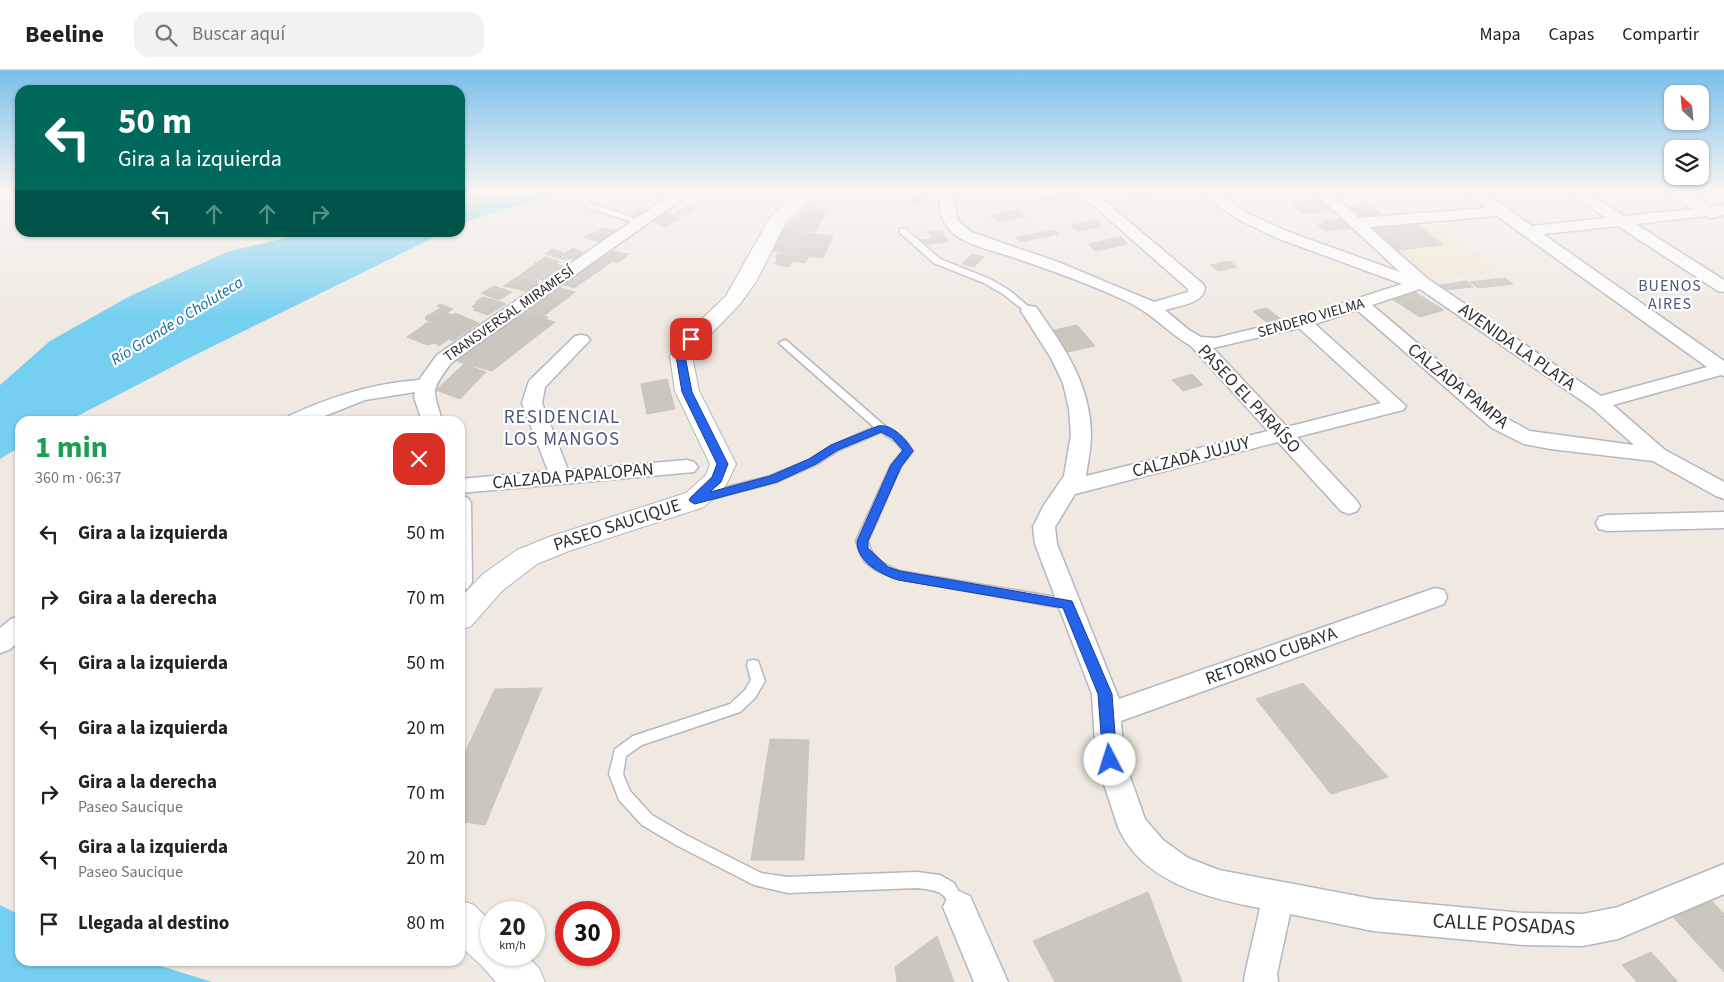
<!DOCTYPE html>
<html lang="es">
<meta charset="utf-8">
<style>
:root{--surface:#fff;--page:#f2f2f2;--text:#222;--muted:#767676;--line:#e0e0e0}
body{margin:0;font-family:"Source Sans 3",sans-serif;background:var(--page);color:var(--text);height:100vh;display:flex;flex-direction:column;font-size:19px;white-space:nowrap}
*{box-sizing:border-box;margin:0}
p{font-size:16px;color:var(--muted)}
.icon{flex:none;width:28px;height:28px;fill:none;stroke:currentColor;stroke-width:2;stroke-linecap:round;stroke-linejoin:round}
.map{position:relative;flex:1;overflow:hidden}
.sheet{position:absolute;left:15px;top:346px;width:450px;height:550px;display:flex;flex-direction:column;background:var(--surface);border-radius:15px;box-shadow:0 1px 4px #0004}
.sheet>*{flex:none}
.guide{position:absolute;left:15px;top:15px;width:450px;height:152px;border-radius:15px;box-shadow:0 1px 4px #0004;background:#00695c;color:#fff;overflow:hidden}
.needle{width:32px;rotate:334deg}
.buttons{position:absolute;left:1664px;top:15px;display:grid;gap:10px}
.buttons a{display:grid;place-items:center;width:45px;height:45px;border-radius:10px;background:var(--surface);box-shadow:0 1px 4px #0004;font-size:25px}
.speed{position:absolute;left:480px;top:831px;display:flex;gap:10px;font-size:25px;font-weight:700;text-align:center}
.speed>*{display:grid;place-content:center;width:65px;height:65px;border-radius:50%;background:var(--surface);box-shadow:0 1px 4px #0004;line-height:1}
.speed small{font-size:12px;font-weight:400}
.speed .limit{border:8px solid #d22;background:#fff;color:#111}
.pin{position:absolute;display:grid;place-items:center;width:42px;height:42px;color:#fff;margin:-21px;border-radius:10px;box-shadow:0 2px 8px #0006}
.me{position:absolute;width:55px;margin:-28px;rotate:355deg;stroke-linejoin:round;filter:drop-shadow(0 0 4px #0008)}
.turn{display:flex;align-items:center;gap:18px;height:105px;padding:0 20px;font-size:22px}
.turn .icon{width:65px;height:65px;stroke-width:2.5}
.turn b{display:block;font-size:35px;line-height:42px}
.lanes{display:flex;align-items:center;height:48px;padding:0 20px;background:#0003;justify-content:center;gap:25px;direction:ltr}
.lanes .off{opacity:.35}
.round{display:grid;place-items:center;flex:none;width:52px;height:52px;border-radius:15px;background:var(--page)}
.headline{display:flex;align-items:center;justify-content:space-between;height:85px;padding:0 20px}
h1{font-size:30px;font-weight:700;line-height:38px;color:#1e9e55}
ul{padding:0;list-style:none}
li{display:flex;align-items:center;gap:15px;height:65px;padding:0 20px}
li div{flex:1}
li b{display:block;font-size:19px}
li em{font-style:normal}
header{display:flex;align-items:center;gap:30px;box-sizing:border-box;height:70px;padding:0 25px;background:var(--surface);border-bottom:1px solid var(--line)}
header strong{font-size:24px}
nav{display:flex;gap:28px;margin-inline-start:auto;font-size:18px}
.search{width:350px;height:45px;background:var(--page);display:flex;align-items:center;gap:12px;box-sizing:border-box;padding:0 18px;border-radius:15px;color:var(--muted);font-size:19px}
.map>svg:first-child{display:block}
.education{fill:#f0e6d1}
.water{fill:#75cff0}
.building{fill:#cbc7bf;stroke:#cbc5ba}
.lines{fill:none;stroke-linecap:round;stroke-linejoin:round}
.lane-casing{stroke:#b4b7c1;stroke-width:3}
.street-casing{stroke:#b4b7c1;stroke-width:3}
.secondary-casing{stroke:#b4b7c1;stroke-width:2}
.lane{fill:#fff;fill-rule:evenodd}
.street{fill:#fff;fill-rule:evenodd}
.secondary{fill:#fff;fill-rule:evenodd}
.route{fill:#2563eb;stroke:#184099}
.labels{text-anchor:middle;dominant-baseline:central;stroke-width:4.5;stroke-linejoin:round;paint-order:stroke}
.far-street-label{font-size:15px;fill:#2e2e2e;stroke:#fff}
.far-neighbourhood-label{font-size:16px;letter-spacing:1px;fill:#4d5680;stroke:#fff}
.far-water-label{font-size:16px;font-style:italic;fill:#0d6fa3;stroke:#fff}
.street-label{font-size:18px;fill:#2e2e2e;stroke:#fff}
.neighbourhood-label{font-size:19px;letter-spacing:1px;fill:#4d5680;stroke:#fff}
.near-street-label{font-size:21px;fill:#2e2e2e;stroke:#fff}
</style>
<header>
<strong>Beeline</strong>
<div class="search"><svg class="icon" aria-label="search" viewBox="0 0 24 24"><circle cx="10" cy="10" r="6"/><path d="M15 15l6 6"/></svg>Buscar aquí</div>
<nav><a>Mapa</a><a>Capas</a><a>Compartir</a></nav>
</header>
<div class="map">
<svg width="1724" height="912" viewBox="0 0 1724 912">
<rect width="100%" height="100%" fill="#efe9e1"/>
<!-- education -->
<path class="education" d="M1434 150 1500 201 1431 209 1369 156Z"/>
<!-- water -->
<g class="water">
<path d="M460 121H562L460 154Z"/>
<path d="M305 163H443L191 287 68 351H20V377L0 389V315L50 271 130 226 227 182Z"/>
<path d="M0 835 20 845V891H145L212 912H0Z"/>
</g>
<!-- building -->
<g class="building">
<path d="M1065 121H1069L1075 126 1047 132 1040 127Z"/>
<path d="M1127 121H1145L1150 125 1134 127Z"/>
<path d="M913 126H922L921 134 912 133Z"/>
<path d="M1320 129 1334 141 1303 144 1290 132Z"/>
<path d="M809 134 828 141 819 153 793 149Z"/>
<path d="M688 135 698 138 683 146 676 143Z"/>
<path d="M1370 135 1381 144 1361 146 1350 137Z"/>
<path d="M642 138 652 141 642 147 632 144Z"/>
<path d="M1018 139 1026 146 998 152 990 145Z"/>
<path d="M662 141 680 148 666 157 648 150Z"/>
<path d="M1344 149 1354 158 1325 161 1317 154 1326 153 1324 151Z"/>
<path d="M792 150 820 155 814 162 784 159Z"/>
<path d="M1095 150 1102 156 1078 161 1071 155Z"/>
<path d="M1417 154 1443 175 1397 180 1373 158Z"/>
<path d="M603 158 617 161 604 171 599 172 584 167 590 163H596Z"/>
<path d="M783 160 833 166 823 188 773 181Z"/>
<path d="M1055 160 1059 164 1020 172 1015 167Z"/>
<path d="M941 161 948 172 923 175 920 170 932 169 928 162Z"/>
<path d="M1121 167 1128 174 1095 181 1088 174Z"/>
<path d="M573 178 584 183 576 189 571 188 565 190 545 184 552 179 564 183Z"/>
<path d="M608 180 629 184 617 193 613 191 574 218 558 213Z"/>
<path d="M778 183 809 187 805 193 792 191 789 197 775 194 777 189 775 188Z"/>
<path d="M972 184 984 187 974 197 962 194Z"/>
<path d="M545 187 559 191 556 194 566 197 565 199 549 196 546 198 534 194Z"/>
<path d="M1230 191 1237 197 1218 201 1210 195Z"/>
<path d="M534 195 546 198 550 196 564 199 547 211 520 205Z"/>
<path d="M519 206 539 211 536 213 540 215 530 217 535 218 530 222 503 216Z"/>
<path d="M1505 208 1513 214 1478 218 1470 212Z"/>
<path d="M1467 211 1473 217 1445 220 1439 215Z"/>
<path d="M494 216 512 222 499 230 481 223Z"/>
<path d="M554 216 575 222 545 245 522 238Z"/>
<path d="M1413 221 1444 240 1420 247 1390 228Z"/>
<path d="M483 227 491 229 506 234 488 245 473 240 476 238 472 237 478 232H475Z"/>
<path d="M440 234 453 239 447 243 452 245 455 243 479 253 465 263 453 257 450 260 425 249 427 248 425 247 441 238 437 236Z"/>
<path d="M1267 238 1287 254 1272 257 1253 241Z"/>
<path d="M521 239 548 247 545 249 555 252 492 301 459 292 449 287Z"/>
<path d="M428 252 451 260 453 258 464 263 453 271 449 269 439 276 435 273 427 275 407 267Z"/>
<path d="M1077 255 1095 276 1063 283 1045 262Z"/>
<path d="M464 294 486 302 460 329 436 320Z"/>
<path d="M1192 304 1203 315 1183 321 1172 310Z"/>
<path d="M667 309 675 339 647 344 641 314Z"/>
<path d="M1303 613 1388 707 1331 724 1256 629Z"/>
<path d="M542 618 485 755 460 751V693L495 619Z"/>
<path d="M770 669 809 670 804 790H751Z"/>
<path d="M1148 822 1182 912H1055L1033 871Z"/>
<path d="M1708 827 1724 844V902L1670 844Z"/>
<path d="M937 866 954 912H897L895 897Z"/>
<path d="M1651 882 1678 912H1637L1622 895Z"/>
</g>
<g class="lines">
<defs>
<g id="lane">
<path d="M588 134H594L645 152 638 154 588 138Z"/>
<path d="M900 159H906L940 189 990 209 1009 220 1034 241 1033 243H1027L1003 224 984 213 934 193 900 163Z"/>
<path d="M784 270 787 271 885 356 903 368 913 381 901 396 868 471C871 488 885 495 899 501L1068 529 1072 531 1074 534 1072 537 1068 539 894 508 876 500 865 492 860 483 856 471 891 395 903 381 896 372 881 362 839 380 817 394 777 412 704 431 700 430 699 427 700 424 770 406 809 390 831 376 874 357 781 275 779 273Z"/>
<path d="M753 590 758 591 765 611 755 628 740 642 642 675 626 686 623 704 630 721 652 745 686 765 761 803 788 807 917 802 940 805 954 813 967 837 965 843 959 845 953 843C944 820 940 821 917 818L788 823 754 815 676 775 642 755 619 730 609 704 615 679 633 666 730 634 745 620 751 610 747 595 748 591Z"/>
</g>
<g id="street">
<path d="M676 121H693L451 293C430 322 433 318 442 351H422L414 327 415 322 365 330 312 351H286L289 346C330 327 373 313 419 310L437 285Z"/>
<path d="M943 121H957L953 129 958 151 971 162 1058 192 1154 232 1188 222V219L1077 121H1093L1203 214 1205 218C1203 234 1178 236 1165 240L1189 260 1201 267 1216 268 1297 248 1402 214 1277 168 1241 151 1196 121H1214L1251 145 1289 162 1400 202 1313 121H1329L1359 148 1486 138 1465 121H1482L1532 156 1606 148 1567 121H1585L1624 146 1693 139 1666 121H1684L1711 137 1724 135V145L1711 148 1706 146 1636 154 1724 210V222L1718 221 1618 156 1543 164 1724 291V306L1721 305 1613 335 1665 380 1724 412V429L1716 426 1653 391 1550 379 1524 374 1492 358 1357 240 1315 254 1406 336 1403 340 1297 367 1357 431 1360 436 1357 441 1349 444 1341 441 1278 372 1075 424 1055 457 1057 474 1119 629 1435 518 1444 520 1447 527 1444 534 1121 651 1124 690 1145 749 1163 770 1188 788 1219 800 1373 829 1523 843 1583 844 1618 837 1724 794V824L1618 869 1583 876 1523 875 1373 861 1290 844 1277 904 1278 912H1244L1245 904 1260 838C1207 828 1142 812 1118 757L1096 690 1092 624 1035 474 1033 457 1044 435 1064 406 1071 365 1069 339 1063 313 1051 288 1021 241 1024 237 1030 236 1036 237C1064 277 1090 313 1091 364 1091 377 1088 392 1086 406L1268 361 1191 276C1168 263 1152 243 1128 232 1092 215 1053 201 1015 188 1000 183 969 175 958 167 944 157 934 138 943 121ZM1497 146 1707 297 1601 326 1428 209 1369 157ZM1420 219 1591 337 1634 375 1530 361 1506 348 1372 235ZM1299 258 1381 333 1287 357 1213 278Z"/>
<path d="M581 265 587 266 590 270 545 317 542 333 568 400 687 390 694 392 698 397 694 402 460 423V409L548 401 522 333 529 311 575 266Z"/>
<path d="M460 425 468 428 471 433 472 512 468 518 460 521Z"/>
<path d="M1724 442V458L1607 461 1599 459 1596 453 1599 447 1607 445Z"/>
<path d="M20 546V571L9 580 0 583V558L11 549Z"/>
<path d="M959 821 970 826 1008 912H974L943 837 948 826Z"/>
</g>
<g id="secondary">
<path d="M798 121H818L786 152 756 212 740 234 707 268 692 286 699 321 736 394 726 415 704 437 569 481 537 494 503 520 471 556 460 560V528L483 504 517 480 549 467 686 423 706 405 710 394 675 321 670 286 685 265 726 226 769 149 781 136Z"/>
<path d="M460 830 474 835 491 852V885H526L539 898 545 912H496L481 895 460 876Z"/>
</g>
</defs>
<!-- lane casing -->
<use href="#lane" class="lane-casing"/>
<!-- street casing -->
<use href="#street" class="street-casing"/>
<!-- secondary casing -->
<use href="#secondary" class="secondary-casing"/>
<!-- lane -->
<use href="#lane" class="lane"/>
<!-- street -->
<use href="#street" class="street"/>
<!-- secondary -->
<use href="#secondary" class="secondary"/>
</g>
<!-- sky -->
<linearGradient id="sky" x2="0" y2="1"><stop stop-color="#7abfeb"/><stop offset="0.49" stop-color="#f8f5f2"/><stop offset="1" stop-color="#f8f5f2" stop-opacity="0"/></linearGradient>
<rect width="1724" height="249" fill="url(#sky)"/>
<!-- route -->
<path class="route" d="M691 266 696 269 685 286 692 322 728 394 721 412 710 422 770 406 809 389 831 375 878 356C892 353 907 370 913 381L901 397 868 471V478L888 497 900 501 1072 531 1112 624 1117 690 1115 694 1110 696 1105 694 1103 690 1098 624 1063 538 898 510C880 504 857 492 857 471L891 395 903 380 892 368 881 362 838 380 816 394 777 412 695 434 691 432 689 430 691 427 712 407 717 394 682 322 676 286 688 267Z"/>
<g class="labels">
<!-- far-street labels -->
<g class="far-street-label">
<text transform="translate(509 244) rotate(-35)">TRANSVERSAL MIRAMESÍ</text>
<text transform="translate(1311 248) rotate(-16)">SENDERO VIELMA</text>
</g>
<!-- far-neighbourhood labels -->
<g class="far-neighbourhood-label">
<text x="1670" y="216">BUENOS<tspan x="1670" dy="18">AIRES</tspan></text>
</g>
<!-- far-water labels -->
<g class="far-water-label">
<text transform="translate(177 251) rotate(-32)">Río Grande o Choluteca</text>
</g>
<!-- street labels -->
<g class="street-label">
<text transform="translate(1517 277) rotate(35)">AVENIDA LA PLATA</text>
<text transform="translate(1458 316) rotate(39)">CALZADA PAMPA</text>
<text transform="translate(1249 329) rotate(47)">PASEO EL PARAÍSO</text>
<text transform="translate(1191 387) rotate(-14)">CALZADA JUJUY</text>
<text transform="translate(573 406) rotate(-5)">CALZADA PAPALOPAN</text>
<text transform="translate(617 455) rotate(-18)">PASEO SAUCIQUE</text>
<text transform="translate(1271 586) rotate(-20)">RETORNO CUBAYA</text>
</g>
<!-- neighbourhood labels -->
<g class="neighbourhood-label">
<text x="562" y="347">RESIDENCIAL<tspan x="562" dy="22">LOS MANGOS</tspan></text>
</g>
<!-- near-street labels -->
<g class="near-street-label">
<text transform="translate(1504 854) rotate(3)">CALLE POSADAS</text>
</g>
</g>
</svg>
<div class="buttons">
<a><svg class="needle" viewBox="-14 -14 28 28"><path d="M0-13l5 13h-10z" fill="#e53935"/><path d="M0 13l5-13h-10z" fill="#767676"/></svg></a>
<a><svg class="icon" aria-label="layers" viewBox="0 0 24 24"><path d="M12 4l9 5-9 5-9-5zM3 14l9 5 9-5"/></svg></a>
</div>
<div class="speed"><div>20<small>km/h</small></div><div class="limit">30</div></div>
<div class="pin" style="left:691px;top:269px;background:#d93025"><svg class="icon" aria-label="arrive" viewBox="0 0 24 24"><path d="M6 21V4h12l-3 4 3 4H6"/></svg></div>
<svg class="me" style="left:1110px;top:690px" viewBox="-20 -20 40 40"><circle r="19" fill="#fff"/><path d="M0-13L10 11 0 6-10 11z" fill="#2563eb"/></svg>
<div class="guide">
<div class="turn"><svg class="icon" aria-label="left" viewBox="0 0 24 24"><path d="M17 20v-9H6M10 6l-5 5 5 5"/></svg><div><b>50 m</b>Gira a la izquierda</div></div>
<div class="lanes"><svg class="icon" aria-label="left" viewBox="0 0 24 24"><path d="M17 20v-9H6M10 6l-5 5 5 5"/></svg><svg class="icon off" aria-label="ahead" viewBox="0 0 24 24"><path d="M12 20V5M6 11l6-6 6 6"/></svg><svg class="icon off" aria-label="ahead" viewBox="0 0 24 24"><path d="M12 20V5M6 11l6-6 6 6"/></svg><svg class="icon off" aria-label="right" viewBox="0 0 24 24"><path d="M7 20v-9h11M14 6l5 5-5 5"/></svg></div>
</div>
<section class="sheet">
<div class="headline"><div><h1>1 min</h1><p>360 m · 06:37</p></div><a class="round" style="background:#d93025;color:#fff"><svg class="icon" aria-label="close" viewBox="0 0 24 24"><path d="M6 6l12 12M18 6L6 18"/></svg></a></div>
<ul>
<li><svg class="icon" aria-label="left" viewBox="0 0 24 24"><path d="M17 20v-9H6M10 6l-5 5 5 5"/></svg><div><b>Gira a la izquierda</b></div><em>50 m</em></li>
<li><svg class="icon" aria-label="right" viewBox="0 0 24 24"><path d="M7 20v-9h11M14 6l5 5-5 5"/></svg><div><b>Gira a la derecha</b></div><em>70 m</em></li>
<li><svg class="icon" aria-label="left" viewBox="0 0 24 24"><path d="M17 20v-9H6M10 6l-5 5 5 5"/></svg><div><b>Gira a la izquierda</b></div><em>50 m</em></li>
<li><svg class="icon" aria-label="left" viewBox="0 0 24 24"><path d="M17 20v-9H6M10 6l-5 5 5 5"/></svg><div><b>Gira a la izquierda</b></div><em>20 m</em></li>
<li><svg class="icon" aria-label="right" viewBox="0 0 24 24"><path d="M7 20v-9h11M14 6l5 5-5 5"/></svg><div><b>Gira a la derecha</b><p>Paseo Saucique</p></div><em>70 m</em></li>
<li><svg class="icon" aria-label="left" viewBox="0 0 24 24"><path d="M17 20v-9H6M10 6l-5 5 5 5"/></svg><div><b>Gira a la izquierda</b><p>Paseo Saucique</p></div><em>20 m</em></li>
<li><svg class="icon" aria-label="arrive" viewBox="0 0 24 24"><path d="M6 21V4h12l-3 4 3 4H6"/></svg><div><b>Llegada al destino</b></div><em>80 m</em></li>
</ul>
</section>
</div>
